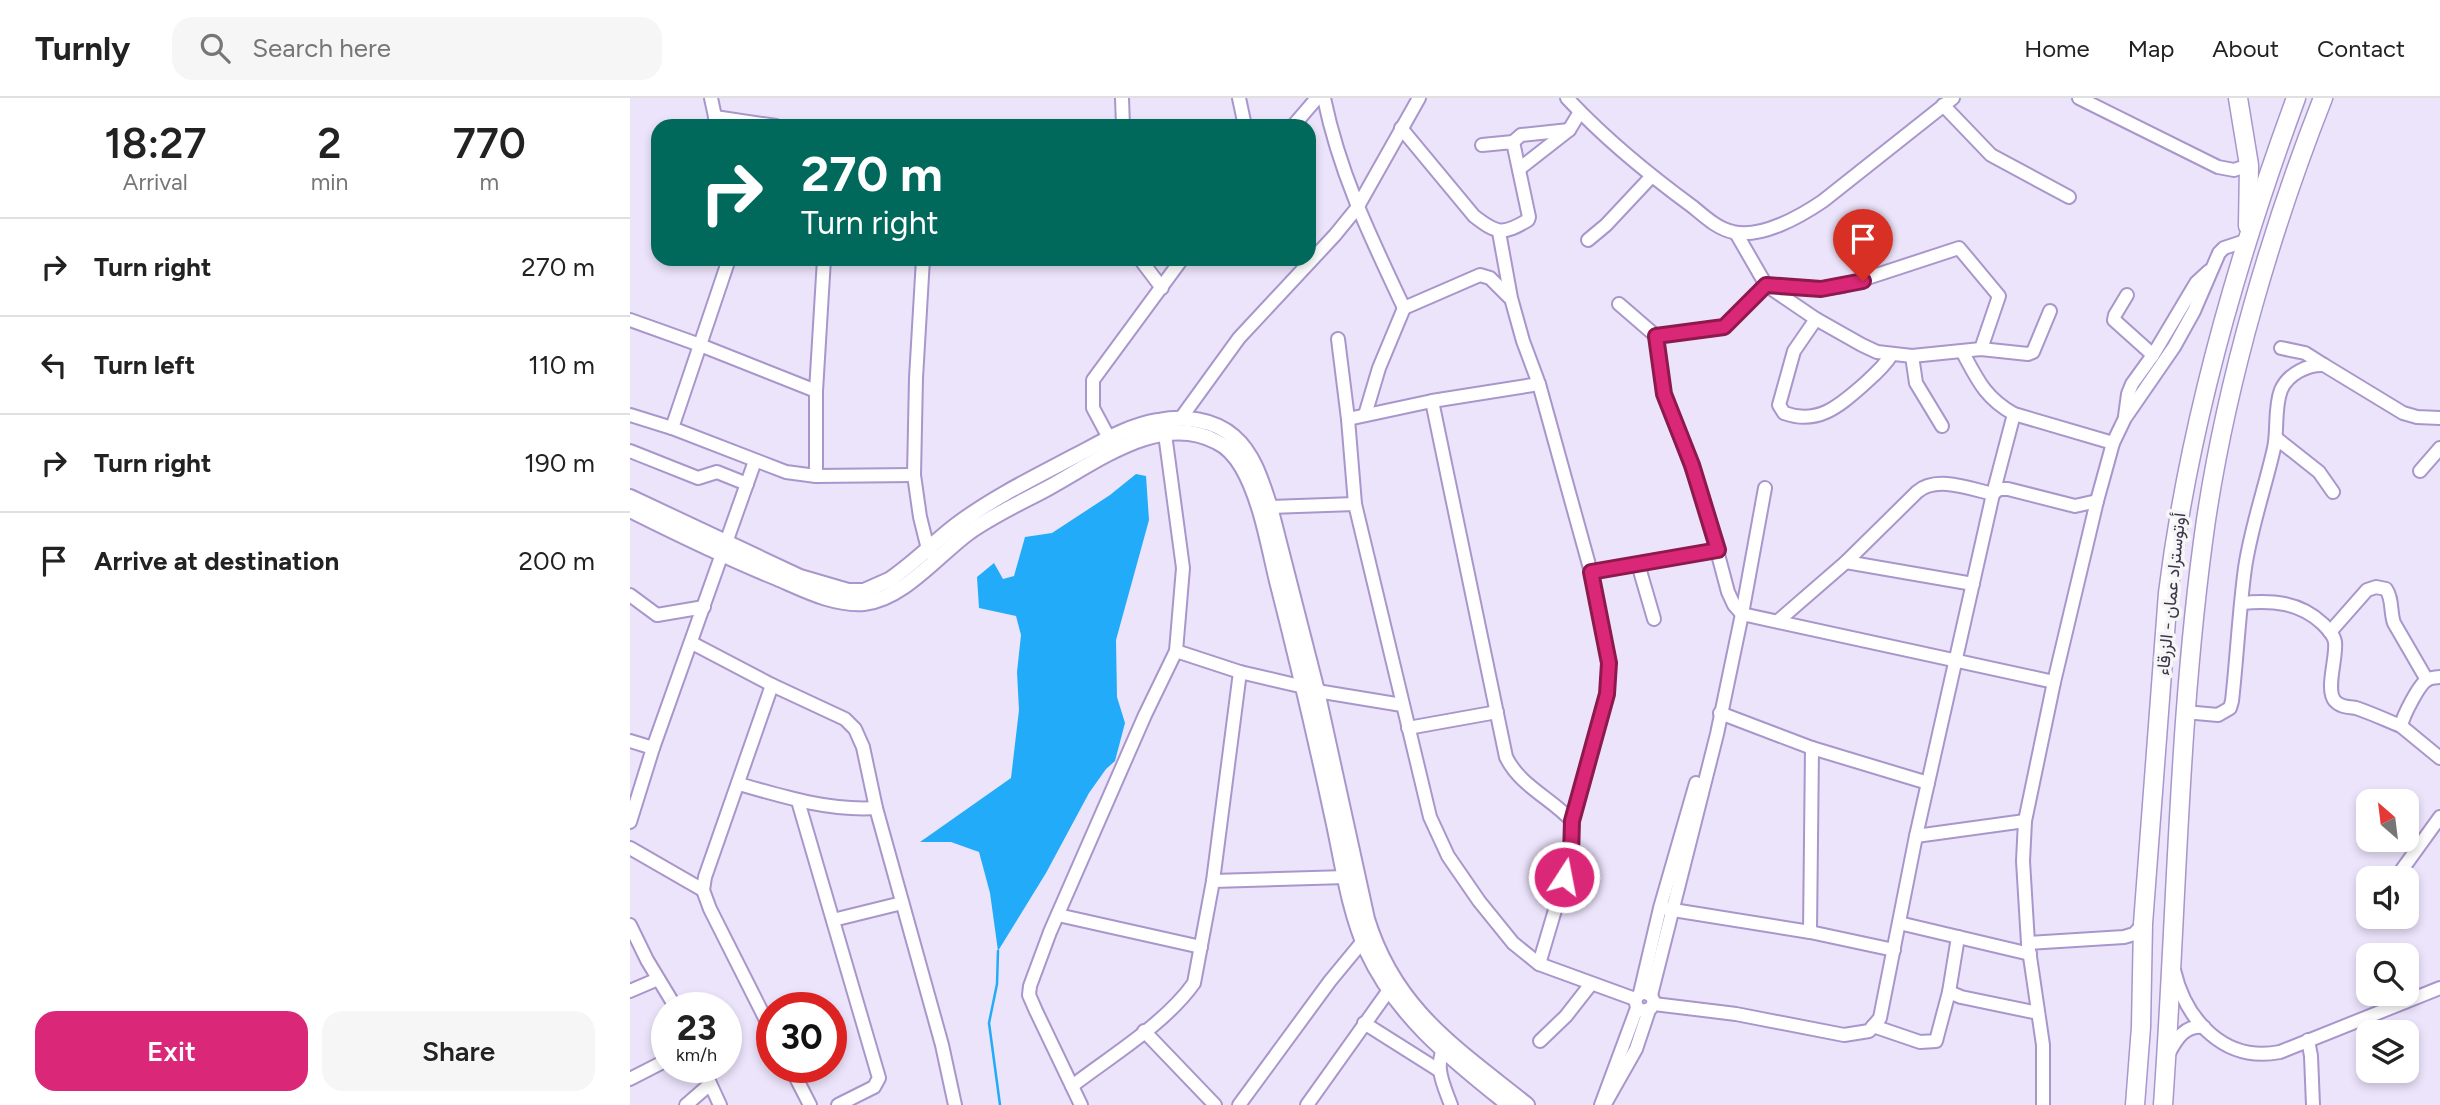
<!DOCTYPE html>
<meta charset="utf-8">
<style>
:root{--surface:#fff;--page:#f6f6f6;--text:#222;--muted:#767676;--line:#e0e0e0;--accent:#db2777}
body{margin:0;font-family:Figtree,Vazirmatn,sans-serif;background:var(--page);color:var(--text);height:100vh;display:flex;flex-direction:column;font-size:26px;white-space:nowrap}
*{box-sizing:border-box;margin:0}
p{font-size:23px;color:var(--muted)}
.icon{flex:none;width:38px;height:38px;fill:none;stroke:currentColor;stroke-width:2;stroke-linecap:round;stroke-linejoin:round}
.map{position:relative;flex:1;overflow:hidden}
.details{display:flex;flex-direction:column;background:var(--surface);width:630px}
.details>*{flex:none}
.banner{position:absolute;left:21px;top:21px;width:665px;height:147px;border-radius:21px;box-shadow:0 4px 10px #0003;background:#00695c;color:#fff;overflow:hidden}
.needle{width:46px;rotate:332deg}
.buttons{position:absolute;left:1726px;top:691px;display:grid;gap:14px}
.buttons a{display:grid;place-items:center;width:63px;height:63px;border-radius:14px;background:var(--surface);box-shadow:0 4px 10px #0003;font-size:35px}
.speed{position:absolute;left:21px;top:894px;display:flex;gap:14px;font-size:35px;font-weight:700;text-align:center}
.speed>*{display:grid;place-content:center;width:91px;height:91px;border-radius:50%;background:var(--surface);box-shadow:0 4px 10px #0003;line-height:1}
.speed small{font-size:18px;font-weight:400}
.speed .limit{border:10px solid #d22;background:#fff;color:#111}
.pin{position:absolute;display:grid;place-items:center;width:60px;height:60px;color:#fff;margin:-72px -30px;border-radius:50% 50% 50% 0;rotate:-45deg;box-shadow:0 0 7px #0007}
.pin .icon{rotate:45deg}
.me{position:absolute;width:77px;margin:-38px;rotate:11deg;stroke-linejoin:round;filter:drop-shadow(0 0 5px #0008)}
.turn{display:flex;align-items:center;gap:24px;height:147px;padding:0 35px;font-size:32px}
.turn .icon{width:91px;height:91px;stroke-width:2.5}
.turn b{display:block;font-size:49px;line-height:60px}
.eta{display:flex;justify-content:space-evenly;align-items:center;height:119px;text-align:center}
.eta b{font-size:42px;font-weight:600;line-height:49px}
.primary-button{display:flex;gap:14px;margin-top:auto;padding:14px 35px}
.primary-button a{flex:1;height:80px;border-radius:21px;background:var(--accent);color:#fff;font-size:28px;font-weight:600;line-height:80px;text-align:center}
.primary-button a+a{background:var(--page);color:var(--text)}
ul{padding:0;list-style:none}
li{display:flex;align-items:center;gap:21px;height:98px;padding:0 35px;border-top:2px solid var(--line)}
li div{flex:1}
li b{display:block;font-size:26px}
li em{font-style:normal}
header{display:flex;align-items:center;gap:42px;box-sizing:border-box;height:98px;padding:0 35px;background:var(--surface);border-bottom:2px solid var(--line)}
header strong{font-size:33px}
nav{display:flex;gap:38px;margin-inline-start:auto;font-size:24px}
.search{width:490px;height:63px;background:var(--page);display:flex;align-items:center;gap:18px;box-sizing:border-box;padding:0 24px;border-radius:21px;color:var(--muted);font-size:26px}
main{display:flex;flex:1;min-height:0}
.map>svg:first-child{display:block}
.water{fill:#22abf8}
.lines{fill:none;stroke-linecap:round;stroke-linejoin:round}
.stream{stroke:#22abf8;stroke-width:2.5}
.minor-casing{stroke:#a996cb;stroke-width:16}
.major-casing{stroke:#a996cb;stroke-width:18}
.highway-casing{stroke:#a996cb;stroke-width:21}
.minor{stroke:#fff;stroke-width:12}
.major{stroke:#fff;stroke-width:14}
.highway{stroke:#fff;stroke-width:18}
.route-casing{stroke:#8e194d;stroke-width:18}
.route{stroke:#db2777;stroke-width:12}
.labels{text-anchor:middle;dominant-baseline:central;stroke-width:7;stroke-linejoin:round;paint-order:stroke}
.street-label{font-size:18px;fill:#3c344a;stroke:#f6f6f6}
</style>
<header>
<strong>Turnly</strong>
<div class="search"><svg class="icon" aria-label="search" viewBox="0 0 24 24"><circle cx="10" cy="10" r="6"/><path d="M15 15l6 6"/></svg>Search here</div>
<nav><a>Home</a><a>Map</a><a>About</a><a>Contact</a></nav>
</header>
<main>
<section class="details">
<div class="eta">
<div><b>18:27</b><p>Arrival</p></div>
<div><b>2</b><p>min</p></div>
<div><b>770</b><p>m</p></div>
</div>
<ul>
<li><svg class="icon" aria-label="right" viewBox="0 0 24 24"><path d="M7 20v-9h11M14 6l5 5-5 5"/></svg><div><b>Turn right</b></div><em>270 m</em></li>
<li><svg class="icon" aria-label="left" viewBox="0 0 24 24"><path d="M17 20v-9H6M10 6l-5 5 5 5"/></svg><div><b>Turn left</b></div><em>110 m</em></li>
<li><svg class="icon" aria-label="right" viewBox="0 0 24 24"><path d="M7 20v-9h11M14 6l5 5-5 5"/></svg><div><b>Turn right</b></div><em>190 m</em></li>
<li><svg class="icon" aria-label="arrive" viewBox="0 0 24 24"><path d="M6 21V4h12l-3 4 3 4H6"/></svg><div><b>Arrive at destination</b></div><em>200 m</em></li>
</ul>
<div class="primary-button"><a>Exit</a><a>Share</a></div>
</section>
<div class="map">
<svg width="1810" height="1007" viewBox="0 0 1810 1007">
<rect width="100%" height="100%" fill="#ece4fb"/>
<!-- water -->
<path class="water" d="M506 376 516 378 519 422 486 542 487 599 495 625 485 663 476 671 459 695 416 775 368 853 360 795 349 754 321 744H290L381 680 389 612 387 574 391 537 386 518 349 510 347 479 364 465 373 481 384 478 395 439 422 435 480 397Z"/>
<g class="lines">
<!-- stream -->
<path class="stream" d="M368 853 367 886 359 925 370 1007"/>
<defs>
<g id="minor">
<path d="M81 0 87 28"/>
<path d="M492 0 493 28"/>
<path d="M609 0 615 28"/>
<path d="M694 0C710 77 741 140 774 210L850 177 860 180 879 199"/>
<path d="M937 0C975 41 1018 76 1063 109 1075 119 1088 131 1103 134 1131 141 1171 118 1193 103L1323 0"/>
<path d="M1449 0 1588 69 1604 72 1619 67"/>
<path d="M1313 7 1361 57 1439 99"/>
<path d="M85 19 146 28"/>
<path d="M663 28 687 0"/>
<path d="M771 30 844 118C867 136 873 137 898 122L899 119 883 44 852 47"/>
<path d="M883 44 891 37 939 32"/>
<path d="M889 71 939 32 950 14"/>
<path d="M869 134 881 200 893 243 909 286 961 474 979 565 977 596 942 723"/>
<path d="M1106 135 1136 187 1186 221 1232 247 1247 254 1282 258 1351 251 1398 256 1403 254 1420 213"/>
<path d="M958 142 976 127 1021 79"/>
<path d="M293 161 286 280 284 377 290 419 298 451 302 456"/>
<path d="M510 161 532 190"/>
<path d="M1497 197 1485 217 1484 222 1523 257"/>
<path d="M989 206 1026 238 1034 296 1073 400 1098 494 1104 507 1112 516 1424 584"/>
<path d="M1186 221 1164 253 1149 307 1154 315C1187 327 1208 309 1232 288 1243 278 1254 269 1262 256"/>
<path d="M0 222 70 247 186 293"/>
<path d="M1026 238 1094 229 1136 187 1191 191 1213 188 1329 150 1369 198 1351 251"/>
<path d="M708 241 718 321 725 406 800 719 818 758 849 803 883 845 909 866 1005 901"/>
<path d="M1651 250 1675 255 1694 267"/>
<path d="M1332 253C1347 281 1355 300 1384 316L1483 345"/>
<path d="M1282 258 1286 285 1312 328"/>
<path d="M802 303 876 659C890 688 921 700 942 723L941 758 909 866"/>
<path d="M0 317 42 330 156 374 186 378 284 377"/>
<path d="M735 317 749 270 774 210"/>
<path d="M1495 318 1498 296 1502 286 1523 257 1566 185 1579 173"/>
<path d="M551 320 609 240 705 137 727 110 789 0"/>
<path d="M718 321 802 303 909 286"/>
<path d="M42 330 99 161"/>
<path d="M479 340 463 310V282L552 161"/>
<path d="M1646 340 1689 374 1703 394"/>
<path d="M0 353 68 380 87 374 117 386"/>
<path d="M1790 373 1810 350"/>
<path d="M186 378V293L194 161"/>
<path d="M640 409 725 406"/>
<path d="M1216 464 1343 486"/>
<path d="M1008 466 1024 521"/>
<path d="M961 474 1088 452"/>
<path d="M0 497 27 517 74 509"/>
<path d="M1612 505C1642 502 1670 504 1693 526 1698 531 1704 537 1705 544 1707 560 1695 592 1705 603 1710 609 1719 609 1726 610 1741 615 1756 622 1771 628"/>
<path d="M1148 523 1216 464 1287 394C1306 377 1341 391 1363 396L1369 391H1378L1445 408 1467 403"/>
<path d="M1700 534 1737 492 1746 489 1756 491C1763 501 1760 514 1764 525L1797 582"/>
<path d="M62 545 142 587 215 621 225 631 233 649 246 710 312 947 325 1007"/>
<path d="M546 553 610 574 674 589"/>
<path d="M1810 579C1808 579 1800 580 1798 581 1789 586 1773 618 1771 628L1810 660"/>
<path d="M687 593 772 607"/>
<path d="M1555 614 1588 617 1600 610 1602 603C1607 559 1609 514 1615 470 1621 429 1635 390 1644 350 1648 332 1644 310 1651 292 1658 276 1678 266 1694 267L1773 315 1787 319 1810 320"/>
<path d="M1090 615 1182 650 1298 685"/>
<path d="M778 630 867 614"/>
<path d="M0 643 23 650"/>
<path d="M109 686C154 699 200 713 246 710"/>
<path d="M168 703 249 980 244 989 208 1007"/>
<path d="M0 724 23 650 125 363"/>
<path d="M1286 738 1395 723"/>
<path d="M0 750 73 792"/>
<path d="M1766 780 1810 719"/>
<path d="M583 783 716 779"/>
<path d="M1037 811 1180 834 1264 852"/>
<path d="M428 817 571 849"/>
<path d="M203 822 272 805"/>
<path d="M1269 825 1400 856"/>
<path d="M0 827 17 862 46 910"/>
<path d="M1180 834 1182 650"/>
<path d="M1328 839 1319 894 1331 899 1408 915"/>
<path d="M1398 845 1494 839 1504 836 1513 826"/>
<path d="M1544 872C1556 923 1595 965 1650 954L1810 890"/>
<path d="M0 893 28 881"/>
<path d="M1010 895 1030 810 1066 685"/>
<path d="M1021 897 1087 636 1112 516 1135 390"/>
<path d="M1024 906 1106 916 1214 937 1239 933 1250 920 1286 738 1363 396 1384 316"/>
<path d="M734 925 810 973"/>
<path d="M1243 928 1290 944 1306 943 1319 894"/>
<path d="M514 933 585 1007"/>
<path d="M142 934 80 811 73 792 75 779 142 587"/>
<path d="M1678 942 1681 958 1683 1007"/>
<path d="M817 943C803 967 812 983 821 1007"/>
<path d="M910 943 936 918 961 886"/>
<path d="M1539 955C1547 940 1555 927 1574 929"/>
<path d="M73 970 90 1007"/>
<path d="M161 970 180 1007"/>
<path d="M0 981 37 962"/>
<path d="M442 988C481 958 536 925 564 885L583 783 610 574"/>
<path d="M976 1004 1006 951 1019 912"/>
<path d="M56 1007 79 987"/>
<path d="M451 1007 406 913 399 897 400 888 420 834 515 617 546 553 553 470 535 336"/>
<path d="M609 1007 700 883 733 843"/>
<path d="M677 1007 759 892"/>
<path d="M971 1007 1007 910 1005 901 1012 894 1021 897 1024 904 1021 910 1014 913 1007 910"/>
<path d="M1413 1007V947L1398 845 1393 763 1395 723 1424 584 1467 403 1483 345 1495 320 1544 249 1564 213 1589 155 1594 150 1618 142"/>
</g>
<g id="major">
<path d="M0 399 170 479 218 493H234L259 482C283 466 303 445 325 428 362 400 405 379 445 358 472 344 498 328 528 323 554 318 584 321 604 339 624 356 632 385 640 409L687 593 737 821C765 912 826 950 897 1007"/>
<path d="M0 412C48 436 97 460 147 480 175 492 203 507 234 505 273 501 308 457 338 435 363 417 392 404 418 390 466 364 531 313 587 344 598 349 606 359 612 369 631 402 638 446 647 483 667 561 685 638 702 717 712 761 718 811 737 853 768 920 823 962 879 1007"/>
</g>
<g id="highway">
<path d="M1608 0 1619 67 1618 128"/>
<path d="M1505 1007 1511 929 1513 826 1538 495C1559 326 1607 160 1666 0"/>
<path d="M1533 1007C1547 812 1548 616 1576 422 1597 282 1641 132 1693 0"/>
</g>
</defs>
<!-- minor casing -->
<use href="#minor" class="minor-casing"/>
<!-- major casing -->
<use href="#major" class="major-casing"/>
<!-- highway casing -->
<use href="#highway" class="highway-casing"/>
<!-- minor -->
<use href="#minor" class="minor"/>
<!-- major -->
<use href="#major" class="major"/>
<!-- highway -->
<use href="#highway" class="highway"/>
</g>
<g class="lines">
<defs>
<path id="route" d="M934 779 941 758 942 723 977 596 979 565 961 474 1088 452 1062 367 1034 296 1026 238 1094 229 1136 187 1191 191 1233 183"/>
</defs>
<!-- route casing -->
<use href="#route" class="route-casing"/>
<!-- route -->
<use href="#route" class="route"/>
</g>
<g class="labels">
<!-- street labels -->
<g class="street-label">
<text transform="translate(1541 496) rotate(-84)">أوتوستراد عمان - الزرقاء</text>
</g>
</g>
</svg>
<div class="buttons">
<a><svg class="needle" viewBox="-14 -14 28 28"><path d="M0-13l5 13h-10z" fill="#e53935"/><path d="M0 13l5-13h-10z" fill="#767676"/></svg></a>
<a><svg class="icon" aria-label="sound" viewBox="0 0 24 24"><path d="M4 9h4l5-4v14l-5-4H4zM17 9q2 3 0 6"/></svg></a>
<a><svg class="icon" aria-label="search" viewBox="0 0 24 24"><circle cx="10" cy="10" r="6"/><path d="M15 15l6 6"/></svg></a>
<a><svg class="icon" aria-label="layers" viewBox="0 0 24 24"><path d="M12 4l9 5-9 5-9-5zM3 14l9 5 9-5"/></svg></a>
</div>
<div class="speed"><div>23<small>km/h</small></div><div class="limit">30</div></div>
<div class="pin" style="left:1233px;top:183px;background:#d93025"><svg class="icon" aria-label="arrive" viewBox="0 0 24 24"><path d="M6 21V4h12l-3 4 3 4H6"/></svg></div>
<svg class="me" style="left:934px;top:779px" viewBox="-20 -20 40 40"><circle r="17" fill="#db2777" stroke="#fff" stroke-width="3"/><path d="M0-11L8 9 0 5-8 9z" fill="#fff"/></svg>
<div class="banner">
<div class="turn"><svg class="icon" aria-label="right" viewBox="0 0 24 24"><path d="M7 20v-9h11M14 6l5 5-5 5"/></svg><div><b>270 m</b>Turn right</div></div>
</div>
</div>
</main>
